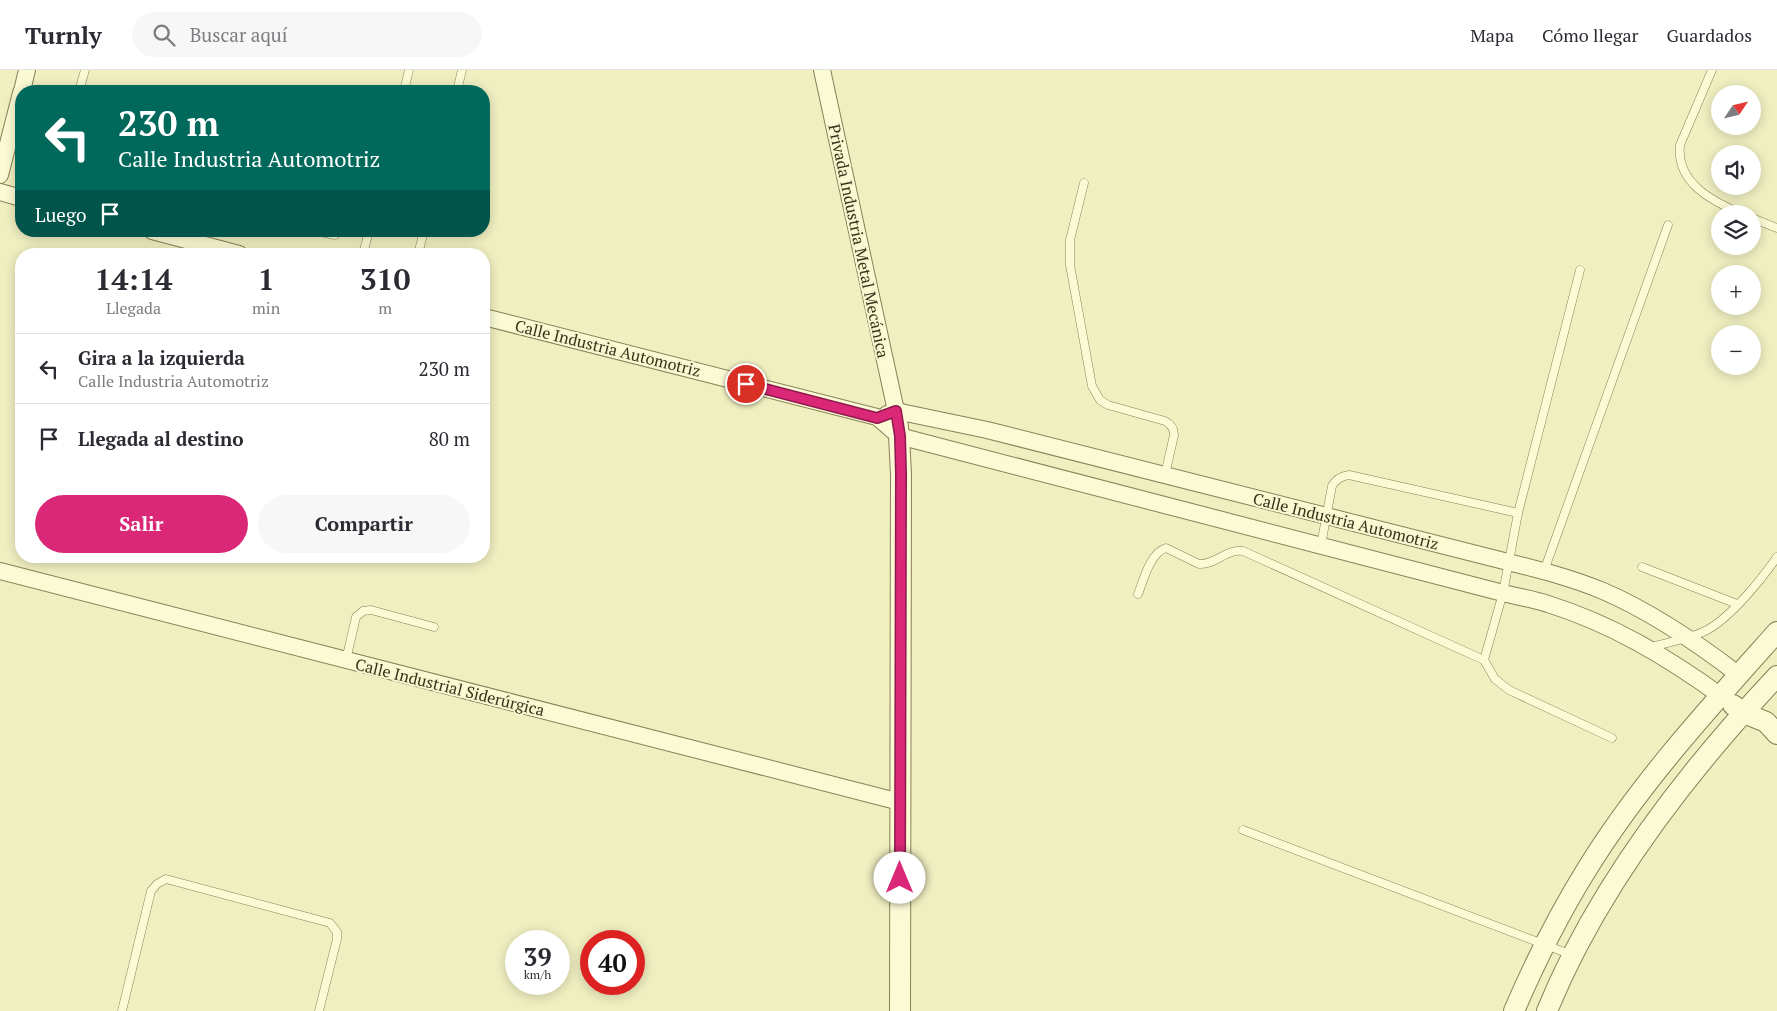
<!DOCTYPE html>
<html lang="es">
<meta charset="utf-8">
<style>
:root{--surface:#fff;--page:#f7f7f7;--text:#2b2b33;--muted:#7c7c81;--line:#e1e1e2;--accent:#db2777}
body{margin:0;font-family:"PT Serif",serif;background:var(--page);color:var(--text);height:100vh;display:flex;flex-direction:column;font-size:19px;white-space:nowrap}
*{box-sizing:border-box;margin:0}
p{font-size:16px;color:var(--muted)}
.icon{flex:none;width:28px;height:28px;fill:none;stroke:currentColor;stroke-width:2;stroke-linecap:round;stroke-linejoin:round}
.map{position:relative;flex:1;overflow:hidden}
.details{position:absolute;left:15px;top:178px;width:475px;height:315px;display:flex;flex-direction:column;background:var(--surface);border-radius:20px;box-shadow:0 2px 12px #0003}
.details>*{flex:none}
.guide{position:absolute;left:15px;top:15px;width:475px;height:152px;border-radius:20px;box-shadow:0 2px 12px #0003;background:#00695c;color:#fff;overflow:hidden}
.needle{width:32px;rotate:55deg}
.fabs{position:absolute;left:1711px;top:15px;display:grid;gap:10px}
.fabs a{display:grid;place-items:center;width:50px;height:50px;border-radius:50%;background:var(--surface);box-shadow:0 2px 12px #0003;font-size:25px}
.speed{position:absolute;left:505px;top:860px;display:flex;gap:10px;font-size:25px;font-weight:700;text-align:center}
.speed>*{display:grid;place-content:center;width:65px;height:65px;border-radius:50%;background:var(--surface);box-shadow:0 2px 12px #0003;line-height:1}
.speed small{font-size:12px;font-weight:400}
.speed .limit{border:8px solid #d22;background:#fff;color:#111}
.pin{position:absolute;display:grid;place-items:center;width:42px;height:42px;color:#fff;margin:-21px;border:2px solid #fff;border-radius:50%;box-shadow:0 1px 5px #0007}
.me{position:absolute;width:55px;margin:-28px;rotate:0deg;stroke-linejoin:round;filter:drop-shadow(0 0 4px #0008)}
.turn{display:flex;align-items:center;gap:18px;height:105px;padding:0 20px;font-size:22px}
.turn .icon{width:65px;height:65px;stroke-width:2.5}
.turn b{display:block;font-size:35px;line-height:42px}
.then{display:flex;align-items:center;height:48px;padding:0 20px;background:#0003;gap:10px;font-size:19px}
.eta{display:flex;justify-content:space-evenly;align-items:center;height:85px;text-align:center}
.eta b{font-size:30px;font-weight:800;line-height:35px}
.action{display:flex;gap:10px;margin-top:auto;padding:10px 20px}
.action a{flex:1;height:58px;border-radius:30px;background:var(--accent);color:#fff;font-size:20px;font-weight:800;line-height:58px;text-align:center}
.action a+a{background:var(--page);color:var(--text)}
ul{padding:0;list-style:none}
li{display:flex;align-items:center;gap:15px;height:70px;padding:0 20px;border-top:1px solid var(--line)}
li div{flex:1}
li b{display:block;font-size:19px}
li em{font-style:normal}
header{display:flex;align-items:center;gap:30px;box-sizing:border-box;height:70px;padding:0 25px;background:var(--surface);border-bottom:1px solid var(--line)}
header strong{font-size:24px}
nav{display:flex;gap:28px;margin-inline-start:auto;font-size:18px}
.search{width:350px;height:45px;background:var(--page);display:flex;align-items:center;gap:12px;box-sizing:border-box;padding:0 18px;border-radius:28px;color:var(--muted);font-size:19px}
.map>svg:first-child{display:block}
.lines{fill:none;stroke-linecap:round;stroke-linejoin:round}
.service-casing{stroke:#898057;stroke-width:9}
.minor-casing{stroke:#898057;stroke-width:18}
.tertiary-casing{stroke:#898057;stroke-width:22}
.service{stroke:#fafad4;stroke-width:8}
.minor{stroke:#fafad4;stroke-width:16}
.tertiary{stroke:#fafad4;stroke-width:20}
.route-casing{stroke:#8e194d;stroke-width:12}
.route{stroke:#db2777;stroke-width:9}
.labels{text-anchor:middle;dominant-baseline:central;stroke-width:4;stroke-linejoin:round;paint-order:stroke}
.street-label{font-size:16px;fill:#38321c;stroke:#f7f7d0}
</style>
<header>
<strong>Turnly</strong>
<div class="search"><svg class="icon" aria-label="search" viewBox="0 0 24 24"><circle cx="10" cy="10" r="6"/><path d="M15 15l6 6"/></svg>Buscar aquí</div>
<nav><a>Mapa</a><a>Cómo llegar</a><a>Guardados</a></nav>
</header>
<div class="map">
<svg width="1777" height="941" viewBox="0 0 1777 941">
<rect width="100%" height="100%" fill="#f0efc0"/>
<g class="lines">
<defs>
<g id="service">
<path d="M1712 0 1680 75C1676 113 1712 131 1742 144"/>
<path d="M79 21 85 0"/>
<path d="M404 21 409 0"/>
<path d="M457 21 462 0"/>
<path d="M1084 113 1070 170V195L1092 316 1100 330 1108 335 1165 351C1171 354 1174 358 1174 365L1165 405"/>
<path d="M1752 148 1777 158"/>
<path d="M316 161 335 165 338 161"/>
<path d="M363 184 369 161"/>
<path d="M418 184 424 161"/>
<path d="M1580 200 1518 443 1503 523 1484 590 1495 609 1509 620 1612 668"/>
<path d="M1321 475 1332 416C1336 409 1341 406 1349 405L1518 443"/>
<path d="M1642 497 1737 534"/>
<path d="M1544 501 1668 155"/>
<path d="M1138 524C1144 509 1150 483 1166 478L1199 494C1216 495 1225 479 1243 481L1484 590"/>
<path d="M1651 577C1669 572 1690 569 1707 560 1731 547 1762 509 1777 487"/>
<path d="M346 590 356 547 363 541 371 540 434 557"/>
<path d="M1243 760 1572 885"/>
<path d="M122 941 151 821 157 814 166 809 330 853 337 862V869L319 941"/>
</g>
<g id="minor">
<path d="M822 0 896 341"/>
<path d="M22 21 27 0"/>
<path d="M0 105 21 23"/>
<path d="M0 122 21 128"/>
<path d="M152 161 239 184"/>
<path d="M484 247 877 347 899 366 1503 523C1518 527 1534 529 1548 534 1612 554 1667 587 1721 626"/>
<path d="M887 344 896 341 987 360 1508 492C1540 500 1572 508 1603 521 1652 542 1696 572 1739 605"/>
<path d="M0 501 900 732"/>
</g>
<g id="tertiary">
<path d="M896 341 899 366 901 404 900 941"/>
<path d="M1733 635 1744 643 1766 652 1777 664"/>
<path d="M1514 941C1535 892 1559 844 1587 799 1640 713 1710 637 1777 562"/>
<path d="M1547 941C1597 818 1687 702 1777 606"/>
</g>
</defs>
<!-- service casing -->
<use href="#service" class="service-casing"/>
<!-- minor casing -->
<use href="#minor" class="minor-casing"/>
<!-- tertiary casing -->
<use href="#tertiary" class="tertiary-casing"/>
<!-- service -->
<use href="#service" class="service"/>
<!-- minor -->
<use href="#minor" class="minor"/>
<!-- tertiary -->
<use href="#tertiary" class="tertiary"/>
</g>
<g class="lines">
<defs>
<path id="route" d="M746 314 877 348 896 341 900 366 901 404 900 808"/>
</defs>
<!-- route casing -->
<use href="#route" class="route-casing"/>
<!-- route -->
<use href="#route" class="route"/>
</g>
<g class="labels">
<!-- street labels -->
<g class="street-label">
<text transform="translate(859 171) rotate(78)">Privada Industria Metal Mecánica</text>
<text transform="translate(608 278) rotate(14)">Calle Industria Automotriz</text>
<text transform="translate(1346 451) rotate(14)">Calle Industria Automotriz</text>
<text transform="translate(450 617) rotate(14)">Calle Industrial Siderúrgica</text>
</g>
</g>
</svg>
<div class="fabs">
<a><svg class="needle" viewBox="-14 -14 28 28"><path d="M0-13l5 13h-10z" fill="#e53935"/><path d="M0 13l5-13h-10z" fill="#7c7c81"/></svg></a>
<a><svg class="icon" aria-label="sound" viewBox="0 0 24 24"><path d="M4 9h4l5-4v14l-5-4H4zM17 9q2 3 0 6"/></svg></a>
<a><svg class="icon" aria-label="layers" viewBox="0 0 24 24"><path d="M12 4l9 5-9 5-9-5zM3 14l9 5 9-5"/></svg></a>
<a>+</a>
<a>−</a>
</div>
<div class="speed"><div>39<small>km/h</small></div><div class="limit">40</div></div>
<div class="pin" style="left:746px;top:314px;background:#d93025"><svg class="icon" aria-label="arrive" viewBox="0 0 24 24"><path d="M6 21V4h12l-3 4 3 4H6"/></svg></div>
<svg class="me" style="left:900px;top:808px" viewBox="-20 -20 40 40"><circle r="19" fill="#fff"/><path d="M0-13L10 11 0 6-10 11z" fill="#db2777"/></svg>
<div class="guide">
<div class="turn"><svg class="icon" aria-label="left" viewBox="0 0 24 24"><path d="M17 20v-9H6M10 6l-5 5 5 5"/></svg><div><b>230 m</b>Calle Industria Automotriz</div></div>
<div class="then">Luego<svg class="icon" aria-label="arrive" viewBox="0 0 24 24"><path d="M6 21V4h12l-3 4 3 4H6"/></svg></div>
</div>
<section class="details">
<div class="eta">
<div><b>14:14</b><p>Llegada</p></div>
<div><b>1</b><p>min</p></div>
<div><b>310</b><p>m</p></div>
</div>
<ul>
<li><svg class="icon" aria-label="left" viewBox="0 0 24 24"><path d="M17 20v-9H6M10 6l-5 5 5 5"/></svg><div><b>Gira a la izquierda</b><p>Calle Industria Automotriz</p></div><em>230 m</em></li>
<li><svg class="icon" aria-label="arrive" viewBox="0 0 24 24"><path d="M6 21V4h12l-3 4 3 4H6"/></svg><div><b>Llegada al destino</b></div><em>80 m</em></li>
</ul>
<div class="action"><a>Salir</a><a>Compartir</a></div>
</section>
</div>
